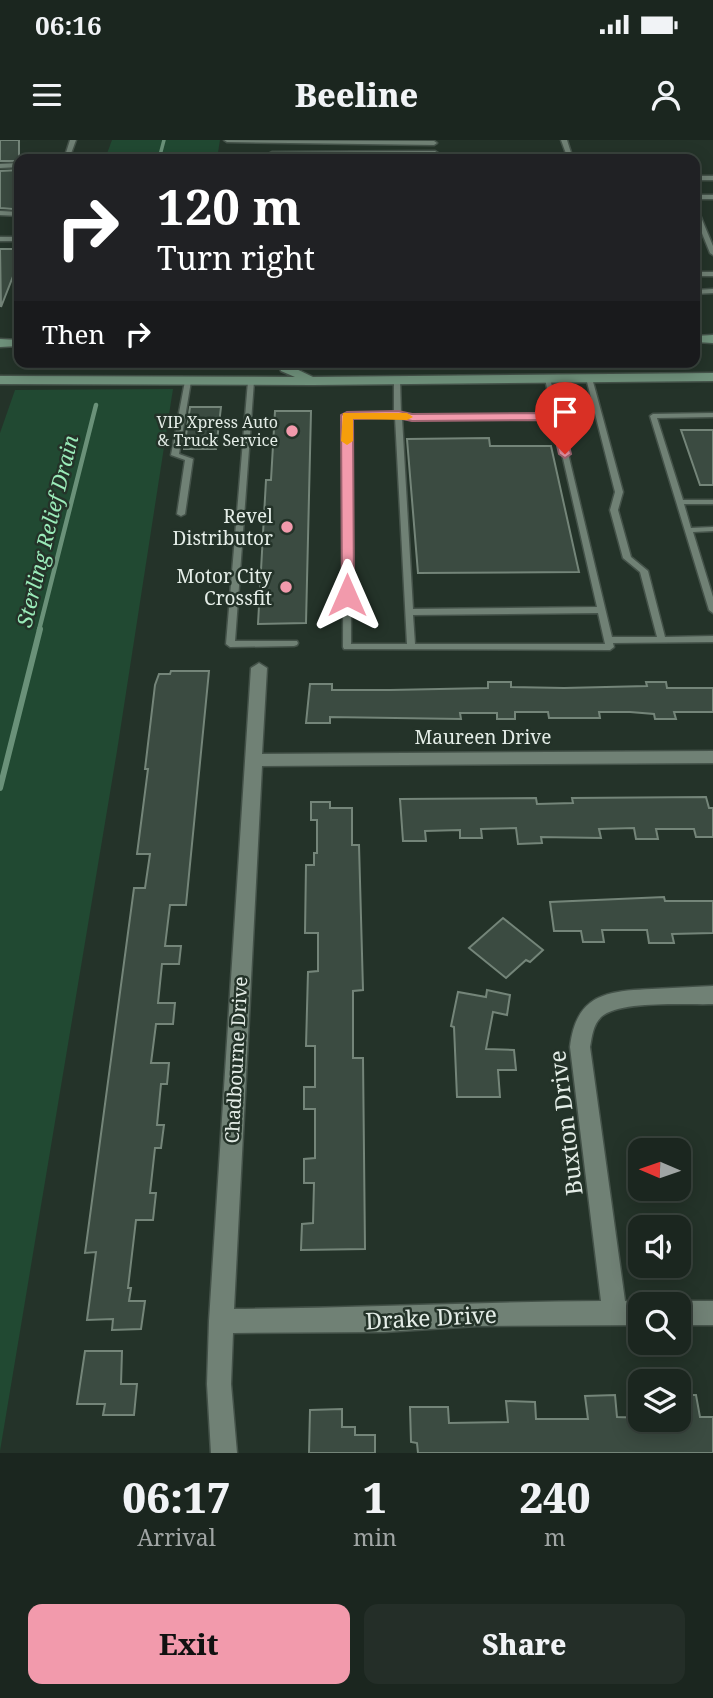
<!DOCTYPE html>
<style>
:root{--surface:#1b261f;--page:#242e28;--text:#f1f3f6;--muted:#a0a5a4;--line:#39433d;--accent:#f29aac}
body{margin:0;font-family:"Noto Serif",serif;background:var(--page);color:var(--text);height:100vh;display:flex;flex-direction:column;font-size:26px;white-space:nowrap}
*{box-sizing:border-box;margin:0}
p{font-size:23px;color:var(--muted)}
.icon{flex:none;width:38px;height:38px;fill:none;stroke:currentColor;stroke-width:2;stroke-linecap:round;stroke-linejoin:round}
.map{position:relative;height:1313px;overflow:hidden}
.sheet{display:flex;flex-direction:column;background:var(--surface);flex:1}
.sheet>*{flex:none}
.top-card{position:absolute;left:14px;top:14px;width:686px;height:214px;border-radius:14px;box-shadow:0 4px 18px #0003,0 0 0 2px var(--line);background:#202124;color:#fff;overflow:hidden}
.needle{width:46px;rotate:272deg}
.fabs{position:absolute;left:628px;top:998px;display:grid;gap:14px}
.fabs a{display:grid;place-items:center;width:63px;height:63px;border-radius:14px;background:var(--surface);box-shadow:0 4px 18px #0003,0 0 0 2px var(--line);font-size:35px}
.pin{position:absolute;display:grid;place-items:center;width:60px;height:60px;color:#fff;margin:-72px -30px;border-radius:50% 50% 50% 0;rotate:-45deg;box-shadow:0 0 7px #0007}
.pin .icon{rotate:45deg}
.me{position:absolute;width:77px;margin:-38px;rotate:0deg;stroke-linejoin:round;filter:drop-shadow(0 0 5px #0008)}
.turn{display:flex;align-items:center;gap:24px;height:147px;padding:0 28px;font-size:32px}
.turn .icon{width:91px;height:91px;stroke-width:2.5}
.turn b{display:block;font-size:49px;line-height:60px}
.then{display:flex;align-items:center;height:66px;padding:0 28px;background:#0003;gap:14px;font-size:26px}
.eta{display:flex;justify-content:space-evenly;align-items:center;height:119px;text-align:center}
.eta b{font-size:42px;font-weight:800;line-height:49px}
.cta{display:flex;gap:14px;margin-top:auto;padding:14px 28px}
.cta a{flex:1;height:80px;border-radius:14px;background:var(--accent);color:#111;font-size:28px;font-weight:800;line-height:80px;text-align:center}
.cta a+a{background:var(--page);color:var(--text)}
.status{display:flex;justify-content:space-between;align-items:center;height:49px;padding:0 35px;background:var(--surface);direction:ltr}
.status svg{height:19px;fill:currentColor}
header{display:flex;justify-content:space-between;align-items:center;height:91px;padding:0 28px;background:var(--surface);font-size:32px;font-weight:800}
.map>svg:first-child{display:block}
.green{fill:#214932}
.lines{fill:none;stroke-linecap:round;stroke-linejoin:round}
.stream-far2{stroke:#6a9179;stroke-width:3.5}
.stream-far1{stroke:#6a9179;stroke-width:4.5}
.stream{stroke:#6a9179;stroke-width:6}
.building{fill:#3b4b41;stroke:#748579;stroke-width:2}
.lane-casing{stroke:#445249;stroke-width:3}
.street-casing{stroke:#445249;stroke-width:3}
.secondary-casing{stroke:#445249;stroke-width:3}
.lane{fill:#708175;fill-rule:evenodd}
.street{fill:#708175;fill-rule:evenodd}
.secondary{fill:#70927c;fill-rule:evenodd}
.route{fill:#f29aac;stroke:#9d6470;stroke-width:2}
.slow{fill:#f59e0b}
.poi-dot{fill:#f29aac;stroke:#243329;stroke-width:2.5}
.labels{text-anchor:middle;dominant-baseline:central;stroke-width:5;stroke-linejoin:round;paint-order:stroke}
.far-poi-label{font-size:16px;fill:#e4ede7;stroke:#243329;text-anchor:end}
.poi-label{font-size:19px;fill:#e4ede7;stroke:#243329;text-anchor:end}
.street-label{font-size:19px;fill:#e4ede7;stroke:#243329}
.water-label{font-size:21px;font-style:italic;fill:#9aebb9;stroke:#243329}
.near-street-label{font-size:23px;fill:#e4ede7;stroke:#243329}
</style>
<div class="status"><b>06:16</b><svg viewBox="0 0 49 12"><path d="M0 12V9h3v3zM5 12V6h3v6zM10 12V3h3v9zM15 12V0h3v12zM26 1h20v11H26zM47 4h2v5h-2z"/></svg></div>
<header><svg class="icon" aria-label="menu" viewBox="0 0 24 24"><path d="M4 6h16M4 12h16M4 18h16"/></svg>Beeline<svg class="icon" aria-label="person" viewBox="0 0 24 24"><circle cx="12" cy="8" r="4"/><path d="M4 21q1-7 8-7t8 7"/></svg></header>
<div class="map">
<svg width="713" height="1313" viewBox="0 0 713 1313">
<rect width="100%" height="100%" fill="#243329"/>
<!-- green -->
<g class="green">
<path d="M112 0H220L217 19H105Z"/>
<path d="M173 249 117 611 0 1311V293L15 250Z"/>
</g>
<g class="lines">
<!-- stream-far2 -->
<path class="stream-far2" d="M159 19 164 0"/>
<!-- stream-far1 -->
<path class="stream-far1" d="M39 490 96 265"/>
<!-- stream -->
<path class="stream" d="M0 648 40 489"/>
</g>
<!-- building -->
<g class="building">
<rect x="0" y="0" width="19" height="21"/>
<path d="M19 30V55L13 69 0 68V31Z"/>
<path d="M0 109H19V121L1 167Z"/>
<path d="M190 267H221L216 309H184Z"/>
<path d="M275 271H311L306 483 258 484 266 340H271Z"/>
<path d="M681 290H713V345H700Z"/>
<path d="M489 298 490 306H551L579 432 418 433 407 299Z"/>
<path d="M171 531H209L186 765H170L165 806H181L179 824H162L158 863H175L173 884H156L151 923H169L167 944H161L157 985H164L161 1008H155L150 1053H156L153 1080H136L128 1148H131L129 1161H145L141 1189 112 1190 113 1179 87 1180 96 1112 85 1113 134 748H145L150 714H137L148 629H145L155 545 159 534H170Z"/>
<path d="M488 542H511V547L564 548 647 546 646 542H666L667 548H713V572H674L676 579H655L654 574 630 572H599L600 578H549L548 572H515V579H497V573H460L461 579 330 577V583H306L310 544H332V550H390L488 548Z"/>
<path d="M706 657 709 668H713V697H696L694 689H656L658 699H636L634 688 599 689 601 698 541 697 542 703 518 704 516 688 481 689 482 698H460V690L425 691 426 701H403L400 659 536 658 537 664 573 663 572 658Z"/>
<path d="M311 662H330V668H352V705H359L363 850 353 851V918H363L365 1109 301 1110 302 1084 313 1083 314 1043H304V1019L315 1018V969H304V947H315V906H306L308 832 318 831V793H305L306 725H314V713H317V680H311Z"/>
<path d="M664 757 665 761H713V793L672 794 674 803H649L647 790H602L604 802H583L581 791H554L550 762Z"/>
<path d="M503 778 543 810 530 822 526 820 506 838 469 808Z"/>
<path d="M487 850 510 855 507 875 493 872 486 909 514 910 516 930H498L500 957H457L454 887 451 886 458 852 486 857Z"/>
<path d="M85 1211H122L121 1244H137L134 1275H103L105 1264H77Z"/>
<path d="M615 1255 617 1277 679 1279V1255H696L700 1277H713V1313H418L417 1303 411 1302 410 1267H448L449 1283 508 1282 506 1261 535 1262 536 1279H588L585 1256Z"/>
<path d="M342 1269V1287H355V1295H375V1313H309L310 1270Z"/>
</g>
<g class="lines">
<defs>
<g id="lane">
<path d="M70 0H76L69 19H64Z"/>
<path d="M224 0 434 1 437 3 434 5 227 2Z"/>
<path d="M561 0H567L573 19H568Z"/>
<path d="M435 11 438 13 437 14 273 16 264 19H257L272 12Z"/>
<path d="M19 23V27L0 28V24Z"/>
<rect x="695" y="36" width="18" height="4"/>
<rect x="695" y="55" width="18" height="4"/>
<path d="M695 68 698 70 713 106V115L710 113 695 76Z"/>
<path d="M0 71 19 72V76L0 75Z"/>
<path d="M0 97H14L17 99 14 101H0Z"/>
<rect x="695" y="132" width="18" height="4"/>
<path d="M713 149V153L695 154V150Z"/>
<path d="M589 236 592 238 623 352 618 370 631 417 648 431 665 497 713 496V502L613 503 614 507 610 510 344 509 343 507 344 275 347 273H394V240L397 238 400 240 401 274 412 276 553 275 545 239 550 238 612 497H657L640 432 623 418 610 370 615 352 586 238ZM350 277H395L407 504H351ZM402 278 412 280 554 279 597 467 413 469ZM598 473 605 504H415L413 475Z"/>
<path d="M188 239 191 241 179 314 193 319 185 374 181 376 177 374 185 320 171 315 185 241Z"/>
<path d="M251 239 254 241 235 501H297L298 503 297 505 294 506 230 507 226 504 248 241Z"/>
<path d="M713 273V277L657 278 683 360H713V364H684L691 388 713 387V391L693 392 713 457V473L709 470 650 276 653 274Z"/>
</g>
<g id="street">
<path d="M259 523 267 528 262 614 713 611V623L262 626 234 1169C356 1168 479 1162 601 1161L570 907C576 854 607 851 652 849 673 848 693 847 713 846V864C687 865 620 860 601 877 593 885 592 896 590 907L625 1161 647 1164H640V1185L477 1186 384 1192 233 1193 231 1244 237 1313H211L207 1244 209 1181 251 528Z"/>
<path d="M679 1161H713V1185H679V1164H672Z"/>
</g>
<g id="secondary">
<path d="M713 195V203L695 202V196Z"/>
<path d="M0 199 19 200V206L0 207Z"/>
<path d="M277 222H289L290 226 313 237 713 233V241L313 245 0 244V236L295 237 281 231Z"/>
</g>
</defs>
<!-- lane casing -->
<use href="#lane" class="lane-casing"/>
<!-- street casing -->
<use href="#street" class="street-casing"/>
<!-- secondary casing -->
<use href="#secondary" class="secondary-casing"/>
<!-- lane -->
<use href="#lane" class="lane"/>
<!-- street -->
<use href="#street" class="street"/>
<!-- secondary -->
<use href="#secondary" class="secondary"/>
</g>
<!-- route -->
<path class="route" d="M398 271 412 274 556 273 562 277 571 314 565 318 559 314 551 280 412 281 398 278 353 279 354 455 347 460 342 458 341 275 347 272Z"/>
<!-- slow -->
<path class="slow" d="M343 273H407L413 277 407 280 353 279V301L347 305 341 301Z"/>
<!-- markers -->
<g class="poi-dot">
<circle cx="292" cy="291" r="7"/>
<circle cx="287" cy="387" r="7"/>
<circle cx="286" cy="447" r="7"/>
</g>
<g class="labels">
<!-- far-poi labels -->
<g class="far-poi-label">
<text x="278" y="282">VIP Xpress Auto<tspan x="278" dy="18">&amp; Truck Service</tspan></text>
</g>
<!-- poi labels -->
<g class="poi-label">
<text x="273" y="376">Revel<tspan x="273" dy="22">Distributor</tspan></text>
<text x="272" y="436">Motor City<tspan x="272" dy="22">Crossfit</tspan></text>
</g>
<!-- street labels -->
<g class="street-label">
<text x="483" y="597">Maureen Drive</text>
<text transform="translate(236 920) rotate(-87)">Chadbourne Drive</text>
</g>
<!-- water labels -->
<g class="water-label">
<text transform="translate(47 391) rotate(-76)">Sterling Relief Drain</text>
</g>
<!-- near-street labels -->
<g class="near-street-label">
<text transform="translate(565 983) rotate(-97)">Buxton Drive</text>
<text transform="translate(431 1177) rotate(-3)">Drake Drive</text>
</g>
</g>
</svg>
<div class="fabs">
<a><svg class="needle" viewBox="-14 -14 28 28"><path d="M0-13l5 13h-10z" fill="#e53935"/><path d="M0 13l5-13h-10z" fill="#a0a5a4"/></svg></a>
<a><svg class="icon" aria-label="sound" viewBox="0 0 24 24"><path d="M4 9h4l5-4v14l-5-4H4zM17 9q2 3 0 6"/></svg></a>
<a><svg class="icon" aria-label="search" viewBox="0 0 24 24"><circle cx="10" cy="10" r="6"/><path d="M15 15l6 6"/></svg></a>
<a><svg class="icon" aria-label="layers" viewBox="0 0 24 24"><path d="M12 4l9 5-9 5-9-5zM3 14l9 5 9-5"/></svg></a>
</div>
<div class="pin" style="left:565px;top:314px;background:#d93025"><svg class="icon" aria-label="arrive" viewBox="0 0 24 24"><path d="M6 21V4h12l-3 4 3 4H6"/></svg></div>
<svg class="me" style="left:347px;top:455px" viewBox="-20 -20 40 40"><path d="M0-17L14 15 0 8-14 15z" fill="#f29aac" stroke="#fff" stroke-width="4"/></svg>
<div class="top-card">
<div class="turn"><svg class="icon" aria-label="right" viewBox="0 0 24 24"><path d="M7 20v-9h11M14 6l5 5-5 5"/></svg><div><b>120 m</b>Turn right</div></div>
<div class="then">Then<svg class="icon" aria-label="right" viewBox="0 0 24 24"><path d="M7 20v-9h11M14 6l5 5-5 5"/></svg></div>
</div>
</div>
<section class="sheet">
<div class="eta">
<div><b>06:17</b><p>Arrival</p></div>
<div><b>1</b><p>min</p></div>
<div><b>240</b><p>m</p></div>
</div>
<div class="cta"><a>Exit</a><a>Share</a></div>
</section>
